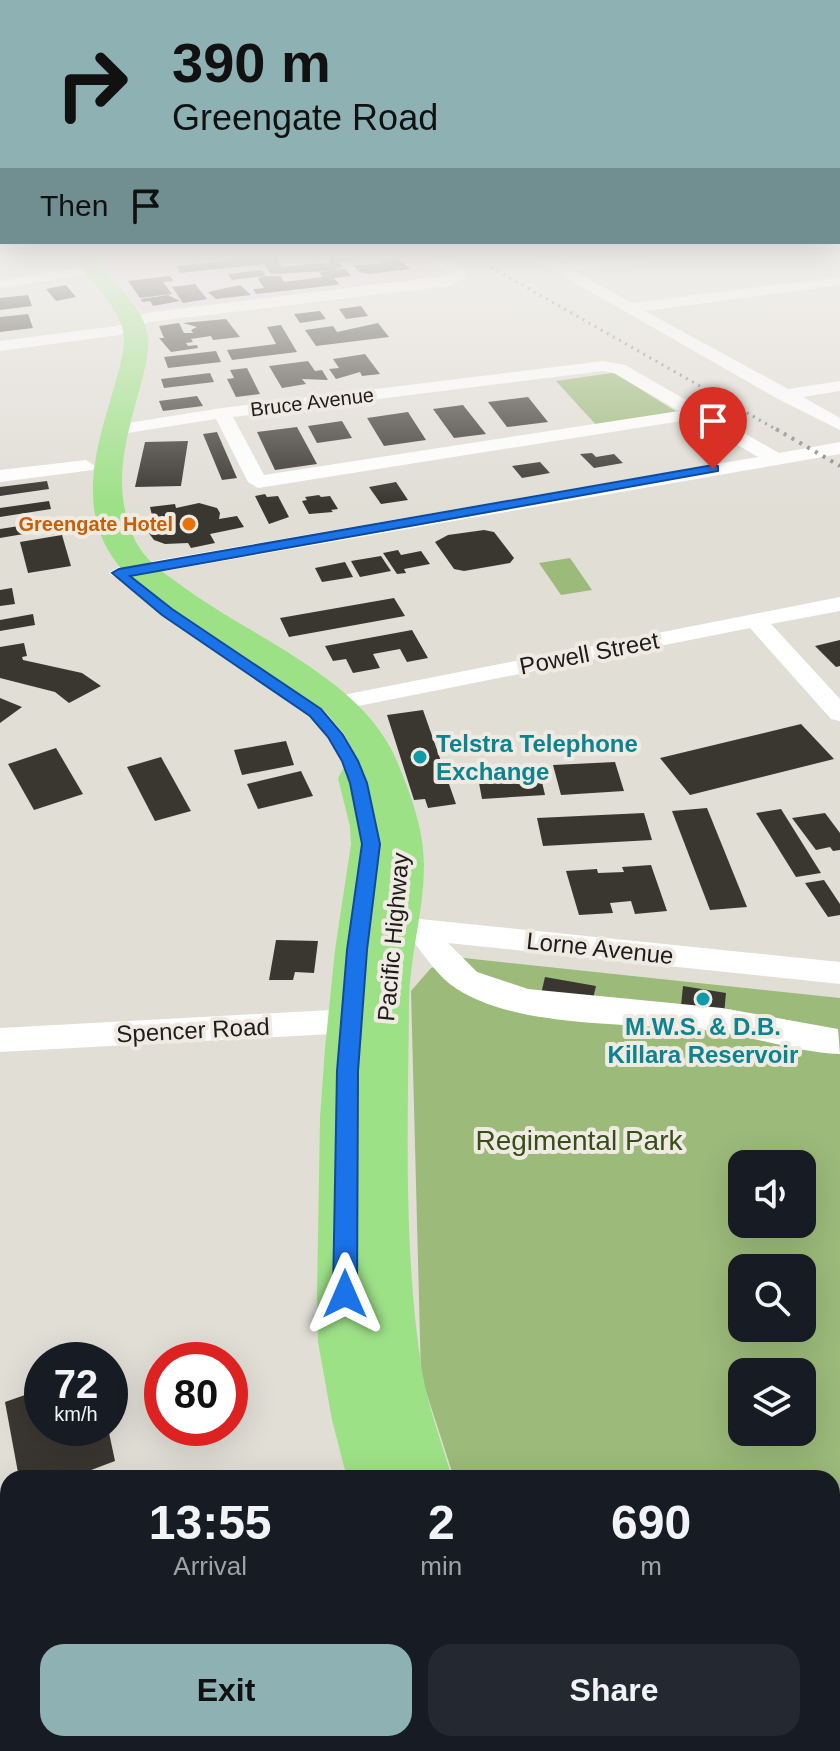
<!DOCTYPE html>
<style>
:root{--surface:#171b24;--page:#242831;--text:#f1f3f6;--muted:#9ea1a6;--accent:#8eb2b4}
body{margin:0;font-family:Helvetica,sans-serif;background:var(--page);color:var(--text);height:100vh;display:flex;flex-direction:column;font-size:30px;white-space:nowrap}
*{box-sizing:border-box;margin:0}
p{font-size:26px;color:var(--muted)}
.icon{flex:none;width:44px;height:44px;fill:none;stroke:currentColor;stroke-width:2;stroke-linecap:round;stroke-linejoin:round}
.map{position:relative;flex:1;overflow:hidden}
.sheet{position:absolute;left:0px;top:1470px;width:840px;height:282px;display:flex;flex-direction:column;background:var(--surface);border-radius:24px 24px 0 0;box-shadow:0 8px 32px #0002}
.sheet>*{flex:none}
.banner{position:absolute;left:0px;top:0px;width:840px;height:244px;box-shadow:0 8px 32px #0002;background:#8eb2b4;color:#111;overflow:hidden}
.controls{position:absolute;left:728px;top:1150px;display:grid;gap:16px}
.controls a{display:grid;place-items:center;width:88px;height:88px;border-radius:16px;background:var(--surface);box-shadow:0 8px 32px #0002;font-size:40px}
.speed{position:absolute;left:24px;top:1342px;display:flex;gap:16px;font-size:40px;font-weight:700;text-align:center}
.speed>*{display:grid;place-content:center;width:104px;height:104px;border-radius:50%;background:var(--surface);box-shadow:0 8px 32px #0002;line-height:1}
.speed small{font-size:20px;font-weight:400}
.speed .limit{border:12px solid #d22;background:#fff;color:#111}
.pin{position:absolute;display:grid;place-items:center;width:68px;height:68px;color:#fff;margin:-82px -34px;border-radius:50% 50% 50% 0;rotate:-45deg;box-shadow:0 0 8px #0007}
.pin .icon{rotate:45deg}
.me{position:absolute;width:88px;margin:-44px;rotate:0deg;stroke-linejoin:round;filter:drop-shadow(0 0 6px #0008)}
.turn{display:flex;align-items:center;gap:28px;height:168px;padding:0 40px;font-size:36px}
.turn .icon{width:104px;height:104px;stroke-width:2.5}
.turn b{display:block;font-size:56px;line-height:68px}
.then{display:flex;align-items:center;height:76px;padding:0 40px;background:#0003;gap:16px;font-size:30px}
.eta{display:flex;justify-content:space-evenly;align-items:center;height:136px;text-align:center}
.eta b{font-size:48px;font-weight:800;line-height:56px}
.action{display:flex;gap:16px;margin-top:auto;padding:16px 40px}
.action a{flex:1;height:92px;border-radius:24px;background:var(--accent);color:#111;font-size:32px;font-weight:800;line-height:92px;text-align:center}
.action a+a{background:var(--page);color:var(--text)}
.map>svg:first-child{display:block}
.education{fill:#dacfe4}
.green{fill:#9cba7a;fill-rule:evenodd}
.building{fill:#3a3731}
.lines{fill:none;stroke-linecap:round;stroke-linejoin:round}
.minor{fill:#fff;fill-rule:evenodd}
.highway{fill:#9de187;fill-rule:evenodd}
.rail-far1{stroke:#898781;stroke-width:3;stroke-dasharray:2 5;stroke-linecap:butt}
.rail{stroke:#898781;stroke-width:4;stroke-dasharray:3 6;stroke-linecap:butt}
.route{fill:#1a73e8;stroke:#114b97;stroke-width:2}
.food-dot{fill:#e8710a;stroke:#efebe3;stroke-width:3}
.culture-dot{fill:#0f9aa8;stroke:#efebe3;stroke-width:3}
.labels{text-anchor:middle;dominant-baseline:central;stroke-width:8;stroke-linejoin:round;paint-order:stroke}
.far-street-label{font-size:20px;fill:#1f1d1b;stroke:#efebe3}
.far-food-label{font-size:20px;font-weight:bold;fill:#c56008;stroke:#efebe3;text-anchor:end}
.street-label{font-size:24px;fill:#1f1d1b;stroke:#efebe3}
.culture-label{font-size:24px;font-weight:bold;fill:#0d838f;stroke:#efebe3;text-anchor:start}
.near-park-label{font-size:28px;fill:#384e19;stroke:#efebe3}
</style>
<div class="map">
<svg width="840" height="1751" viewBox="0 0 840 1751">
<rect width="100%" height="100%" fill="#e1ded6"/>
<!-- education -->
<path class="education" d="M95 257H413L440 273 434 278 146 311 140 309Z"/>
<!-- green -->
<g class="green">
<path d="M612 373 616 374 677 412 598 427 556 381Z"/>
<path d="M570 558 592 590 561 595 539 563Z"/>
<path d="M464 958 840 998V1577L832 1580V1478H454L421 1376 411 991 431 968ZM742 1164H802V1224H742ZM742 1268H802V1328H742ZM742 1372H802V1432H742Z"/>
</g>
<!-- building -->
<g class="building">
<path d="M254 257H276L282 267 331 262 328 257 357 259 339 262 343 267 334 270 345 269 351 276 334 278 339 284 336 285 256 294 253 289 264 288 258 279 264 276 232 280 228 274 262 270 266 276H281L284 282 323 277 319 272 327 271 271 274 263 264 180 273 176 266Z"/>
<path d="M399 259 410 269 368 274 359 272 353 265 382 264 379 261Z"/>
<path d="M170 276 173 281 163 282 172 294 140 298 128 281Z"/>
<path d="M195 284 207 299 183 303 172 287Z"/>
<path d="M66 285 76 297 56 301 46 289Z"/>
<path d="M240 285 251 295 216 299 208 292Z"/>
<path d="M28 295 32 306 0 310V298Z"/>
<path d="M168 295 180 301 153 306 150 301 142 302 141 299Z"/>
<path d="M361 306 368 316 346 319 339 309Z"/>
<path d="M320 311 326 319 300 323 294 314Z"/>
<path d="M28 314 33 328 0 332V317Z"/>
<path d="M226 319 240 337 213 340 211 336 191 339 193 342 186 343 188 346 197 345 198 348 171 352 159 338H164L159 326 179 323 184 333H193L191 330 197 327 183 323Z"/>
<path d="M378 323 389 337 316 346 305 330 333 326 337 332Z"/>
<path d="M281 325 297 352 232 360 227 350 276 344 267 327Z"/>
<path d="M216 351 221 362 168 368 164 357Z"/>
<path d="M365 354 380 374 362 376 360 372 336 379 329 369 339 368 333 359Z"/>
<path d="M308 361 315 371 322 370 328 380 302 379 306 384 282 388 269 366Z"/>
<path d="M247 368 260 394 236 397 227 379 234 378 230 370Z"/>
<path d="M210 373 214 382 164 388 161 379Z"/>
<path d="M197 396 203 406 163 411 159 401Z"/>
<path d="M528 397 548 422 507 427 488 402Z"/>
<path d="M463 405 486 434 454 438 433 409Z"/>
<path d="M408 412 426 440 384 446 367 418Z"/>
<path d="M342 421 352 438 317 443 308 426Z"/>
<path d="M297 427 317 464 275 470 257 432Z"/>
<path d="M217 432 237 478 222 480 203 434Z"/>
<path d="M188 441 181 486 135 487 145 442Z"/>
<path d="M592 453 596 457 614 454 623 463 594 468 580 454Z"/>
<path d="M540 462 550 473 522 478 512 466Z"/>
<path d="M47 481 49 489 0 496V487Z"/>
<path d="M396 482 408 500 381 504 369 487Z"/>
<path d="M265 494 267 497 278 496 289 517 269 524 255 496Z"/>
<path d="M319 495 321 497 330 496 338 509 331 510 333 512 309 514 302 501 307 500 305 497Z"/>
<path d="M49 501 51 509 0 517V508Z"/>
<path d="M199 503 217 508 220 513 219 519 237 516 244 527 210 534 215 543 191 548 188 543 165 544 154 540 148 532 139 534 136 521 153 519 150 507 175 504 176 508Z"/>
<path d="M57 520 59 528 0 538V529Z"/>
<path d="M484 530 494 532 514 558 510 563 464 571 454 569 435 542 448 535Z"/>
<path d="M62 535 71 566 28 573 20 542Z"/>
<path d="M398 550 401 555 421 551 430 564 404 569 406 573 397 574 383 553Z"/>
<path d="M381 556 391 571 360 577 351 561Z"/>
<path d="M345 562 353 577 322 582 315 568Z"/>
<path d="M12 588 15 604 0 606V590Z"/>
<path d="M394 598 405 616 289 637 280 618Z"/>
<path d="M33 614 35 625 0 631V620Z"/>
<path d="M412 630 428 658 407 662 400 649 373 654 380 668 353 673 346 659 333 661 325 646Z"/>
<path d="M840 640V666L836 667 815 646Z"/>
<path d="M24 643 27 656 22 657 23 660 82 673 101 686 69 703 55 692 0 678V647Z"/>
<path d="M0 698 22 707 0 723Z"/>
<path d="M423 710 456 804 428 808 425 799 414 800 387 715Z"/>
<path d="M801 724 834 759 690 795 660 758Z"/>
<path d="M286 741 294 765 242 775 234 750Z"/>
<path d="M56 748 83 794 34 810 8 764Z"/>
<path d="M161 757 191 811 155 821 127 767Z"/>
<path d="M615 762 624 791 561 795 553 765Z"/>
<path d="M539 769 545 795 482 799 477 772Z"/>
<path d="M301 771 313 796 258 809 247 784Z"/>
<path d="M707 808 747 907 710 910 672 811Z"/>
<path d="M781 809 821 873 796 877 756 813Z"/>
<path d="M644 813 652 840 543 846 537 818Z"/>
<path d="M825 813 840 833V850L833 851 830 847 816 850 792 818Z"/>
<path d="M651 865 667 911 635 914 631 901 610 903 613 913 579 915 566 871 597 869 598 873 624 872 622 867Z"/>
<path d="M824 880 840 904V915L828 917 805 883Z"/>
<path d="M276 940 318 941 314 973 295 972 293 980H269Z"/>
<path d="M545 977 596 986 592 1003 541 994Z"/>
<path d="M683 986 726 993 724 1014 681 1006Z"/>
<path d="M42 1389V1428H108L115 1461 70 1478H19L5 1402Z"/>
</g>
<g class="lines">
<!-- minor -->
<g class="minor">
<path d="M423 257H441L465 271 466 277 449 286 149 322 119 335 0 351V341L116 326 146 313 451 275Z"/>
<path d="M530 257H548L561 264 622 257H670L663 261 574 271 632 303 840 277V285L645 311 788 389 840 381V391L803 397 840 418V430L778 399Z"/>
<path d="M80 268 87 272 85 275 0 288V280Z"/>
<path d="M603 361 625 365 779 453 840 442V454L119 579 108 573 119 567 758 457 694 419 258 488 248 482 216 419 115 435 106 430 115 425 222 408ZM603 371 614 373 679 411 264 475 233 417Z"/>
<path d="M86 460 95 466 93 470 0 482V470Z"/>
<path d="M840 597V611L771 624 840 699V721L831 719 750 628 338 710 329 708 326 703 329 698 338 696Z"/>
<path d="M381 915 840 962V984L448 943 477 972 528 989 722 1008 838 1029 840 1054C799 1053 755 1037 714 1031 639 1022 521 1030 457 989 438 977 426 957 412 940L371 933 366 926 371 919Z"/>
<path d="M367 1008 378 1011 383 1020 378 1029 367 1032 0 1052V1028Z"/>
</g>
<!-- highway -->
<g class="highway">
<path d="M72 257H94C112 280 144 306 148 337 150 354 143 375 139 391 125 442 111 489 135 540 144 559 161 571 178 583 247 636 360 676 396 759 410 792 424 829 424 866 424 912 409 958 409 1004 408 1126 403 1250 422 1371 428 1407 442 1443 452 1478H347L332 1420 318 1342 317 1294 320 1118 325 1048 335 950 351 844 350 827 338 778 343 769 361 767 345 735 325 711C284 684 243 657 202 630 178 614 149 597 128 576 76 523 92 461 111 398 116 379 124 358 124 338 123 308 88 281 72 257Z"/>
<path d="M468 1744H600L603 1751H471Z"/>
</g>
<!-- rail-far1 -->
<path class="rail-far1" d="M473 257 779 431"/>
<!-- rail -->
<path class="rail" d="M776 429 840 466"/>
</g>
<!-- sky -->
<linearGradient id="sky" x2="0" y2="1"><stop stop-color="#67b0de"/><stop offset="0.51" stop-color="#f2f0ed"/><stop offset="1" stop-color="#f2f0ed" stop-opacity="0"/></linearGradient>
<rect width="840" height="503" fill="url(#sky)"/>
<!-- route -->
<path class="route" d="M713 465 718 466V471L130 576 172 609 321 709 343 735 358 761 367 783 380 844 367 950 358 1071 357 1294 354 1302 345 1305 337 1302 333 1294 337 1071 347 950 362 844 350 783 342 761 328 737 310 716 162 615 112 573 119 569Z"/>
<!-- markers -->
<circle class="food-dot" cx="189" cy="524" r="8"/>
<g class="culture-dot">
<circle cx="420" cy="757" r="8"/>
<circle cx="703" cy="999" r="8"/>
</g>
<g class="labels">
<!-- far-street labels -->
<g class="far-street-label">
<text transform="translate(312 402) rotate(-7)">Bruce Avenue</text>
</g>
<!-- far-food labels -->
<g class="far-food-label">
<text x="173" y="524">Greengate Hotel</text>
</g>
<!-- street labels -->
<g class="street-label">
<text transform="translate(589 653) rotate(-11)">Powell Street</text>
<text transform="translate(393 937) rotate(-85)">Pacific Highway</text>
<text transform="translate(600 948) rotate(6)">Lorne Avenue</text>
<text transform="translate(193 1030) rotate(-3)">Spencer Road</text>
</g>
<!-- culture labels -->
<g class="culture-label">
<text x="436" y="743">Telstra Telephone<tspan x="436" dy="28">Exchange</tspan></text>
<text x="703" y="1026" text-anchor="middle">M.W.S. &amp; D.B.<tspan x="703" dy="28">Killara Reservoir</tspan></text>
</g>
<!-- near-park labels -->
<g class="near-park-label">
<text x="579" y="1140">Regimental Park</text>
</g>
</g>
</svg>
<div class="controls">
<a><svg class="icon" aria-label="sound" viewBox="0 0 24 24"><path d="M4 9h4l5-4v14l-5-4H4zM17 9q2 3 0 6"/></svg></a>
<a><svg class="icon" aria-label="search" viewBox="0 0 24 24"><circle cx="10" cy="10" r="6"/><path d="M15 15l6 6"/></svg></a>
<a><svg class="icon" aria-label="layers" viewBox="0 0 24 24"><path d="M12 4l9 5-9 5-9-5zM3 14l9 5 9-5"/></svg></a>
</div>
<div class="speed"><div>72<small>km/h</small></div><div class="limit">80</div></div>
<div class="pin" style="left:713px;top:469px;background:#d93025"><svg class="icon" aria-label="arrive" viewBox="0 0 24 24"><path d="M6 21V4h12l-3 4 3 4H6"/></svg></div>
<svg class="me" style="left:345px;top:1294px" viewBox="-20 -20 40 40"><path d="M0-17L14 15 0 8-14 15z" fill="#1a73e8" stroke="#fff" stroke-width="4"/></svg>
<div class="banner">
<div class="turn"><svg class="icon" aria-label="right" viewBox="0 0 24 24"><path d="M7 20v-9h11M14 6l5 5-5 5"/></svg><div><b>390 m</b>Greengate Road</div></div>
<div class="then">Then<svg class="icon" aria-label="arrive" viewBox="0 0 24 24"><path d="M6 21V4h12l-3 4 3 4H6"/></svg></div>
</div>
<section class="sheet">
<div class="eta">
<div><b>13:55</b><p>Arrival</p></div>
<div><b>2</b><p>min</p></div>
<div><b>690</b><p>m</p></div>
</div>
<div class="action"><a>Exit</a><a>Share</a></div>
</section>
</div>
